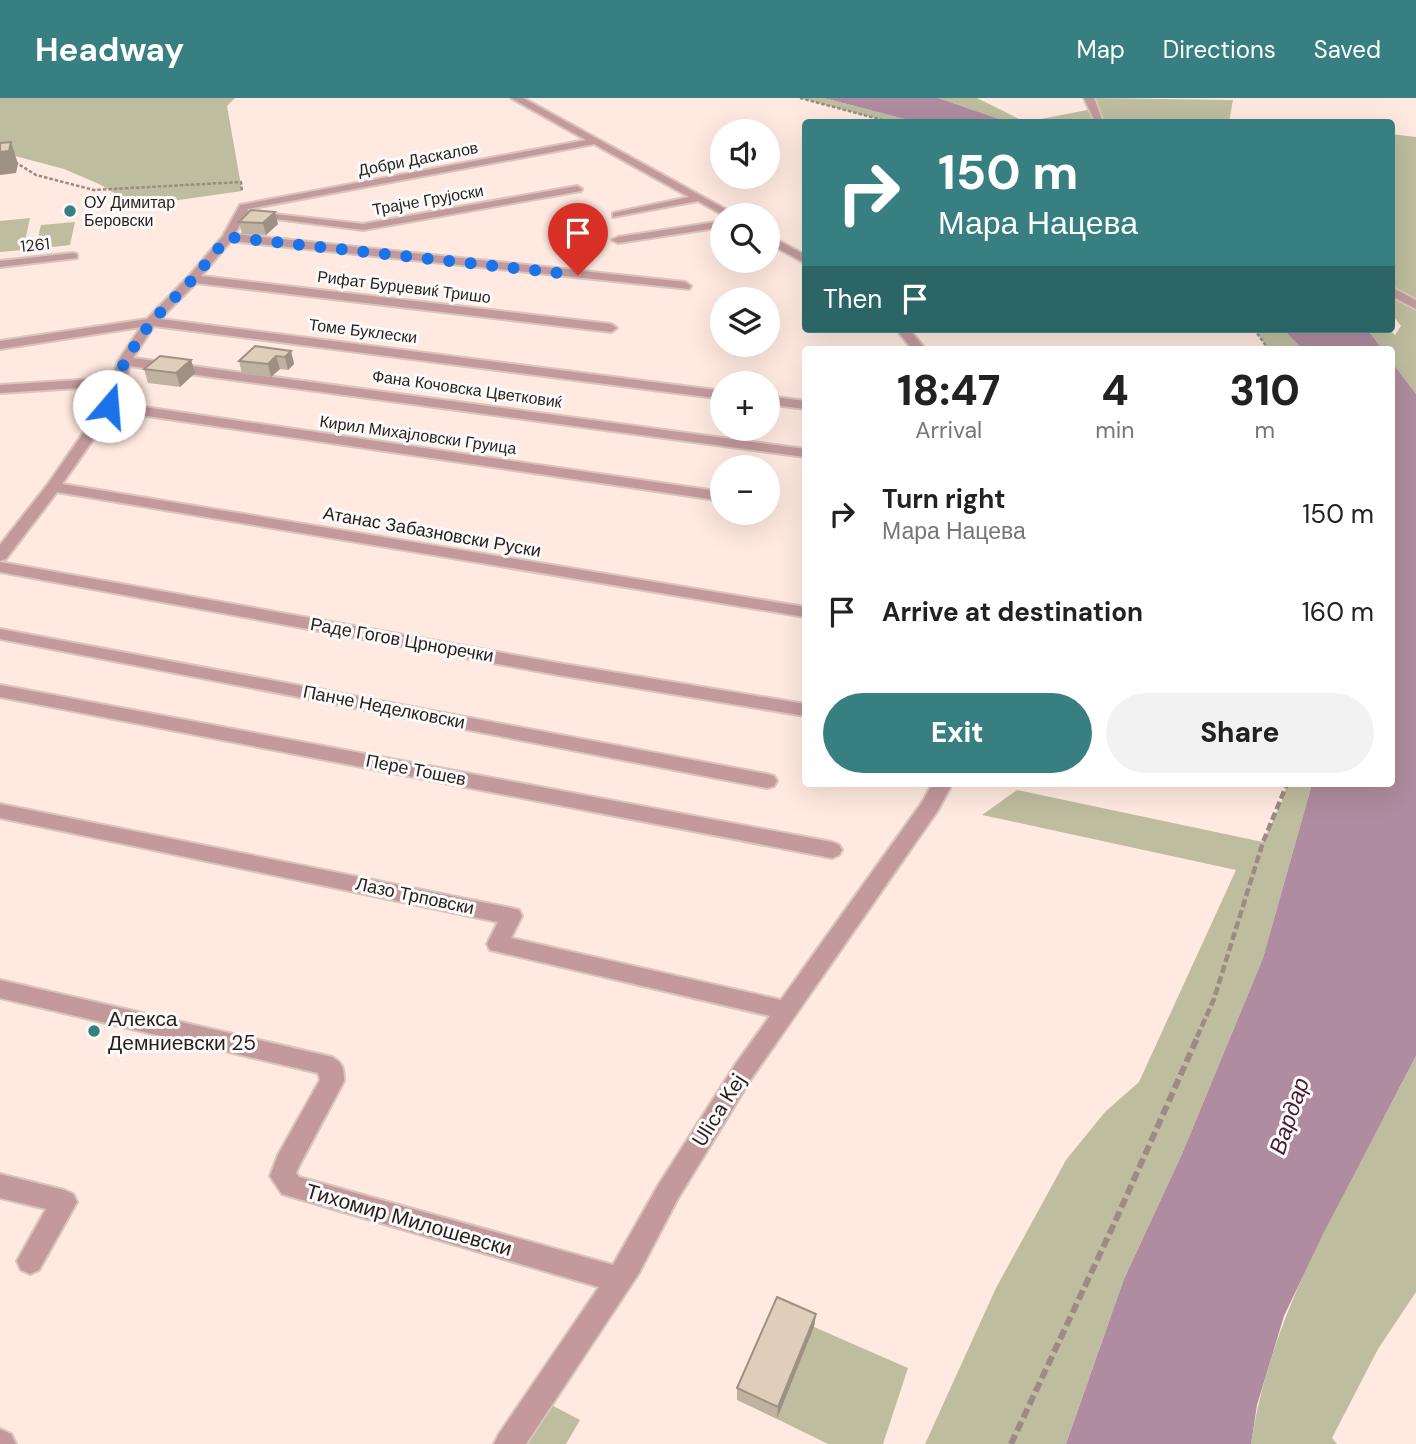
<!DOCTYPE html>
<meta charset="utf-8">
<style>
:root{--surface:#fff;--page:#f2f2f2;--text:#222;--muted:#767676;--accent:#377f80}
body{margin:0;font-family:"DM Sans",sans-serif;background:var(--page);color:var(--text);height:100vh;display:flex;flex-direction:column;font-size:26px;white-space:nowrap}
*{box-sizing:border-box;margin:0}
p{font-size:23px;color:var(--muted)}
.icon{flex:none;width:38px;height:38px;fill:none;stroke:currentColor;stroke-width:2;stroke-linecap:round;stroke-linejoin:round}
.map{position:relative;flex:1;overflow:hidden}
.details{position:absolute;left:802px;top:248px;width:593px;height:441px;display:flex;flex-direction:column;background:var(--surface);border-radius:7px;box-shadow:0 7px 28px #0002}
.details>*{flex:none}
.guide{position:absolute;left:802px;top:21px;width:593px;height:214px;border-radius:7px;box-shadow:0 7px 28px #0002;background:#377f80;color:#fff;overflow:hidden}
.buttons{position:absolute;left:710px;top:21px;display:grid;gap:14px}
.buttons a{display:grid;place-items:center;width:70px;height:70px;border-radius:50%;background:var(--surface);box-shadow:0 7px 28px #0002;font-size:35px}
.pin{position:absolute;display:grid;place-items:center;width:60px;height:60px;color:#fff;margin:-72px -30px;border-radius:50% 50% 50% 0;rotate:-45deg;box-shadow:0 0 7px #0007}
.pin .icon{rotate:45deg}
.me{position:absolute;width:77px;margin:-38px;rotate:18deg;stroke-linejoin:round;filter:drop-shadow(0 0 5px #0008)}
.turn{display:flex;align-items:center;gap:24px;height:147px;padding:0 21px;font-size:32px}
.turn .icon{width:91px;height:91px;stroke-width:2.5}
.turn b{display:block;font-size:49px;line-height:60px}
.then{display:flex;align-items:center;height:66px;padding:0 21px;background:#0003;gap:14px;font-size:26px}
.eta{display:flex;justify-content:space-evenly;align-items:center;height:119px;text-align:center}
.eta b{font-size:42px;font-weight:800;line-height:49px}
.button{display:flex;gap:14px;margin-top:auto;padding:14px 21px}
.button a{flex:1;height:80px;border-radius:42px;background:var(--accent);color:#fff;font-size:28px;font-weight:800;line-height:80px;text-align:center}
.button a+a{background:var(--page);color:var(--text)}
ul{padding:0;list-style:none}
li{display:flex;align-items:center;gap:21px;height:98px;padding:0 21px}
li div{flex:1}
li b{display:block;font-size:26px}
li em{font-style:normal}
header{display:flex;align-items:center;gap:42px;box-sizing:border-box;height:98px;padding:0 35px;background:var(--accent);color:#fff}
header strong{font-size:33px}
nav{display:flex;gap:38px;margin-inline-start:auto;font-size:24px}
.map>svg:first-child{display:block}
.green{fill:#bfbd9f}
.water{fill:#af8c9f}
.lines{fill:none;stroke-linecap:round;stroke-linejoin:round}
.minor-casing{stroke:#d8c5bc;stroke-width:4}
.path-far2{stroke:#9b8b84;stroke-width:2.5;stroke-dasharray:3.5 2;stroke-linecap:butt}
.path-far1{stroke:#9b8b84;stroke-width:4.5;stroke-dasharray:8 3.5;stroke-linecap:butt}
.path{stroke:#9b8b84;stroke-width:6;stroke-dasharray:10 4.5;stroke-linecap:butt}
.minor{fill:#c3999c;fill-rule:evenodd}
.wall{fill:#c0b2a0}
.shaded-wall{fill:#9c9182}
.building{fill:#dfcfba;stroke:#9c9182;stroke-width:2}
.route{stroke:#1a73e8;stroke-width:12;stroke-dasharray:0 21.6}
.poi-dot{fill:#377f80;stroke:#fbfbfb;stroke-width:2.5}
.labels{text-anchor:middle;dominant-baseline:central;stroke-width:6;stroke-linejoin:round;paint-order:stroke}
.far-street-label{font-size:16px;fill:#281f1a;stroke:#fbfbfb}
.far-poi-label{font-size:16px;fill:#281f1a;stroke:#fbfbfb;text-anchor:start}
.street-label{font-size:18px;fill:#281f1a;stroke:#fbfbfb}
.near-poi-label{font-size:21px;fill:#281f1a;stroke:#fbfbfb;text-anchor:start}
.near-street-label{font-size:21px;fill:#281f1a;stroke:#fbfbfb}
.near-water-label{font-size:23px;font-style:italic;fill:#471a37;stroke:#fbfbfb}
</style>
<header>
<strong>Headway</strong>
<nav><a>Map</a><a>Directions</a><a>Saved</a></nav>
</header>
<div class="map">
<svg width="1416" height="1346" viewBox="0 0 1416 1346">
<rect width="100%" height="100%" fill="#ffe9e0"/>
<!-- green -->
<g class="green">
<path d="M0 0H235L227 8 242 93 137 108 99 86 64 71 0 54Z"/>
<path d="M800 0H824L916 24H890Z"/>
<path d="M938 0H977L1025 24 1098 10 1093 0 1233 2 1229 24H1008Z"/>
<path d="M1391 36 1416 39V296L1391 263V252H1383L1367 231H1389L1395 237 1401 228 1395 220H1391Z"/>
<path d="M30 120 23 152 0 154V123Z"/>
<path d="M75 124 70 147 35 151 41 127Z"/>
<path d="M1254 231H1283L1303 252H1269Z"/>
<path d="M1287 686H1312L1263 860 1182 1056 1124 1181 1066 1346H925L996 1190 1066 1062 1105 1014 1139 984 1236 772 982 717 1017 692 1263 744 1282 703Z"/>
<path d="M1416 958V1194L1378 1251 1332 1340 1337 1346H1251C1272 1205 1353 1083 1416 958Z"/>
<path d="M814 1229 908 1270 883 1346H828L777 1321Z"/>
<path d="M540 1301 580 1322 566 1346H510Z"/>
</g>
<!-- water -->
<g class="water">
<path d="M824 0H938L1008 24H916Z"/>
<path d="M1283 231H1367L1383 252H1303Z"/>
<path d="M1391 263 1416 296V958L1324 1134 1284 1218 1257 1307 1251 1346H1066L1124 1181 1182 1056 1263 860 1312 686H1391Z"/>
</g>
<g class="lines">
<defs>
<g id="minor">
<path d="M511 0H523L736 117H723L698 103 613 119V115L689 99 594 46 248 111 247 113 363 126 577 88 582 91 581 93 363 132 245 117 235 136 685 184 691 188 689 191 231 143 201 178 611 226 617 230 611 234 196 185 160 221 723 293V301L154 228 133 260 805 351V359L130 268 117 305 723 394V403L113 313 62 386 805 509V519L57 394 6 461 0 463V447L48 386 102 308 109 288 0 295V287L112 280 118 263 141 229 0 251V243L147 221 189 178 223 138 240 107 586 42Z"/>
<path d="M1084 0H1094L1103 24H1095Z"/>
<path d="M723 123V129L618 145 612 142 618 139Z"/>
<path d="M768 137 805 157V165L768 145Z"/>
<path d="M73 155 77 156V160L0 169V163Z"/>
<path d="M1391 189 1416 202V211L1391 198Z"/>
<path d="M896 231H909L926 252H913Z"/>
<path d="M768 298 805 303V311L768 306Z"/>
<path d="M0 464 558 565 805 606V618L558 577 0 474Z"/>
<path d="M0 531 767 676 774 678 777 683 774 688 767 690 0 541Z"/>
<path d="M0 587 832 744 839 747 842 752 839 757 832 760 0 599Z"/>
<path d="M932 686H952L938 712 751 981 677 1102 639 1175 526 1346H494L499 1336 599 1189 282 1096 270 1078 278 1057 320 982 318 975 0 900V882L332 959C343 965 344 971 344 983L299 1068 296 1075 299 1079 613 1167 659 1086 735 967 770 918 490 852 487 846 498 824 0 720V706L511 810 519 812 522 818 511 840 781 902 923 703Z"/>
<path d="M0 1076 64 1092 73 1096 77 1104 39 1172 30 1176 21 1172 17 1163 46 1111 0 1100Z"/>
<path d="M0 1331 11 1336 16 1346H0Z"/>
</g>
</defs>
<!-- minor casing -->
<use href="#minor" class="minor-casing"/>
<!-- path-far2 -->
<g class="path-far2">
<path d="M800 0 890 24"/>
<path d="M15 64 36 77 94 92 241 84 242 94"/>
<path d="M1254 231 1269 252"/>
</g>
<!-- path-far1 -->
<path class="path-far1" d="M1197 939 1214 901 1263 744 1287 686"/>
<!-- path -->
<path class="path" d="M1011 1346 1114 1126 1198 938"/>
<!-- minor -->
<use href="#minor" class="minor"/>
</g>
<!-- wall -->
<g class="wall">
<path d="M239 124 278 126 266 137 242 136Z"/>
<path d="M291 253 294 266 288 272 280 271 271 279 242 276 239 263Z"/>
<path d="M191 262 195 275 180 289 148 285 144 271Z"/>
<path d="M816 1216 814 1229 777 1321 737 1302V1290Z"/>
</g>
<!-- shaded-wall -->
<g class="shaded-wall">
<path d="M11 44 18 66 16 75 0 77V54Z"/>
<path d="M275 114 278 126 266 137 263 125Z"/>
<path d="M291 253 294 266 288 272 285 259Z"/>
<path d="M276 258 280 271 271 279 268 266Z"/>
<path d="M191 262 195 275 180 289 176 275Z"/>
<path d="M816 1216 814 1229 777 1321 778 1309Z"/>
</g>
<!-- building -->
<g class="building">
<path d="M11 44 9 53 0 54V45Z"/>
<path d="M251 112 275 114 263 125 239 124Z"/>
<path d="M255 248 291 253 285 259 276 258 268 266 239 263Z"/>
<path d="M160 258 191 262 176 275 144 271Z"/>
<path d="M777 1199 816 1216 778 1309 737 1290Z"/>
</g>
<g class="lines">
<!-- route -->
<path class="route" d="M109 308 125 262 151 224 193 181 228 139 578 177"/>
</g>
<!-- markers -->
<g class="poi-dot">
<circle cx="70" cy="113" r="7"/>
<circle cx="94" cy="933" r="7"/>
</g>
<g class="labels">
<!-- far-street labels -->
<g class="far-street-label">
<text transform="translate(418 61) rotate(-11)">Добри Даскалов</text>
<text transform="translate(428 102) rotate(-10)">Трајче Грујоски</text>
<text transform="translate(35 147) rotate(-6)">1261</text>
<text transform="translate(404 189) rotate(7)">Рифат Бурџевиќ Тришо</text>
<text transform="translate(363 233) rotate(7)">Томе Буклески</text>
<text transform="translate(467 291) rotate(8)">Фана Кочовска Цветковиќ</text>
<text transform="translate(418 337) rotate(8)">Кирил Михајловски Груица</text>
</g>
<!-- far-poi labels -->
<g class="far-poi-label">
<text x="84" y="104">ОУ Димитар<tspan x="84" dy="18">Беровски</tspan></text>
</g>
<!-- street labels -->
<g class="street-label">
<text transform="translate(432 434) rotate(10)">Атанас Забазновски Руски</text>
<text transform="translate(402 542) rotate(10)">Раде Гогов Црноречки</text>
<text transform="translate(384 609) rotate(11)">Панче Неделковски</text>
<text transform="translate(416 672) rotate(11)">Пере Тошев</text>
<text transform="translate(415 798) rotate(12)">Лазо Трповски</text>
</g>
<!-- near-poi labels -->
<g class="near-poi-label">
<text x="108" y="921">Алекса<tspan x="108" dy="24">Демниевски 25</tspan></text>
</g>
<!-- near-street labels -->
<g class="near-street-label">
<text transform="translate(719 1012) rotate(-58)">Ulica Kej</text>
<text transform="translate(409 1122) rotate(16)">Тихомир Милошевски</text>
</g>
<!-- near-water labels -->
<g class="near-water-label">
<text transform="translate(1289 1018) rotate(-71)">Вардар</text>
</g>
</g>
</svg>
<div class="buttons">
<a><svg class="icon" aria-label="sound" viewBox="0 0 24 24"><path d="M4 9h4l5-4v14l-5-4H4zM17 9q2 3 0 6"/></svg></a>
<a><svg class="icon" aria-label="search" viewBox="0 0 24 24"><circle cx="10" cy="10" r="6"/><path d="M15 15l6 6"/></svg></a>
<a><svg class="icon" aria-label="layers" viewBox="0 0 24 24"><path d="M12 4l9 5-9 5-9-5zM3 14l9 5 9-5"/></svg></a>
<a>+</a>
<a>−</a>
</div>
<div class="pin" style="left:578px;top:177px;background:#d93025"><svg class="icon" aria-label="arrive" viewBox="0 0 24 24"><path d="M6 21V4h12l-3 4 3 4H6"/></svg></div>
<svg class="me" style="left:109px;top:308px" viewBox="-20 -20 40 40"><circle r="19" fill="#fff"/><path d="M0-13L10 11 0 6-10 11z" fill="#1a73e8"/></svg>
<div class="guide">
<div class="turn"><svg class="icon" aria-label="right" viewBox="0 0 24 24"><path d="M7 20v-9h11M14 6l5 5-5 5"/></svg><div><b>150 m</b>Мара Нацева</div></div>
<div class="then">Then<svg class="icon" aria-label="arrive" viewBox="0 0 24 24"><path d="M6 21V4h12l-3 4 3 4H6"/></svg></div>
</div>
<section class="details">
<div class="eta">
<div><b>18:47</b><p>Arrival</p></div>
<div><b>4</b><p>min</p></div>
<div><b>310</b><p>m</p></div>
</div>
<ul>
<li><svg class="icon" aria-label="right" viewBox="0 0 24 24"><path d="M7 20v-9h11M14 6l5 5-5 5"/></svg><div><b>Turn right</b><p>Мара Нацева</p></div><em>150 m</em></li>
<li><svg class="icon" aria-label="arrive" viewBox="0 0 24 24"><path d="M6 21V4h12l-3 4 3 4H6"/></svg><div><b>Arrive at destination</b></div><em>160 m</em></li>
</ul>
<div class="button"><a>Exit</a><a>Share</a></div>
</section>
</div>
